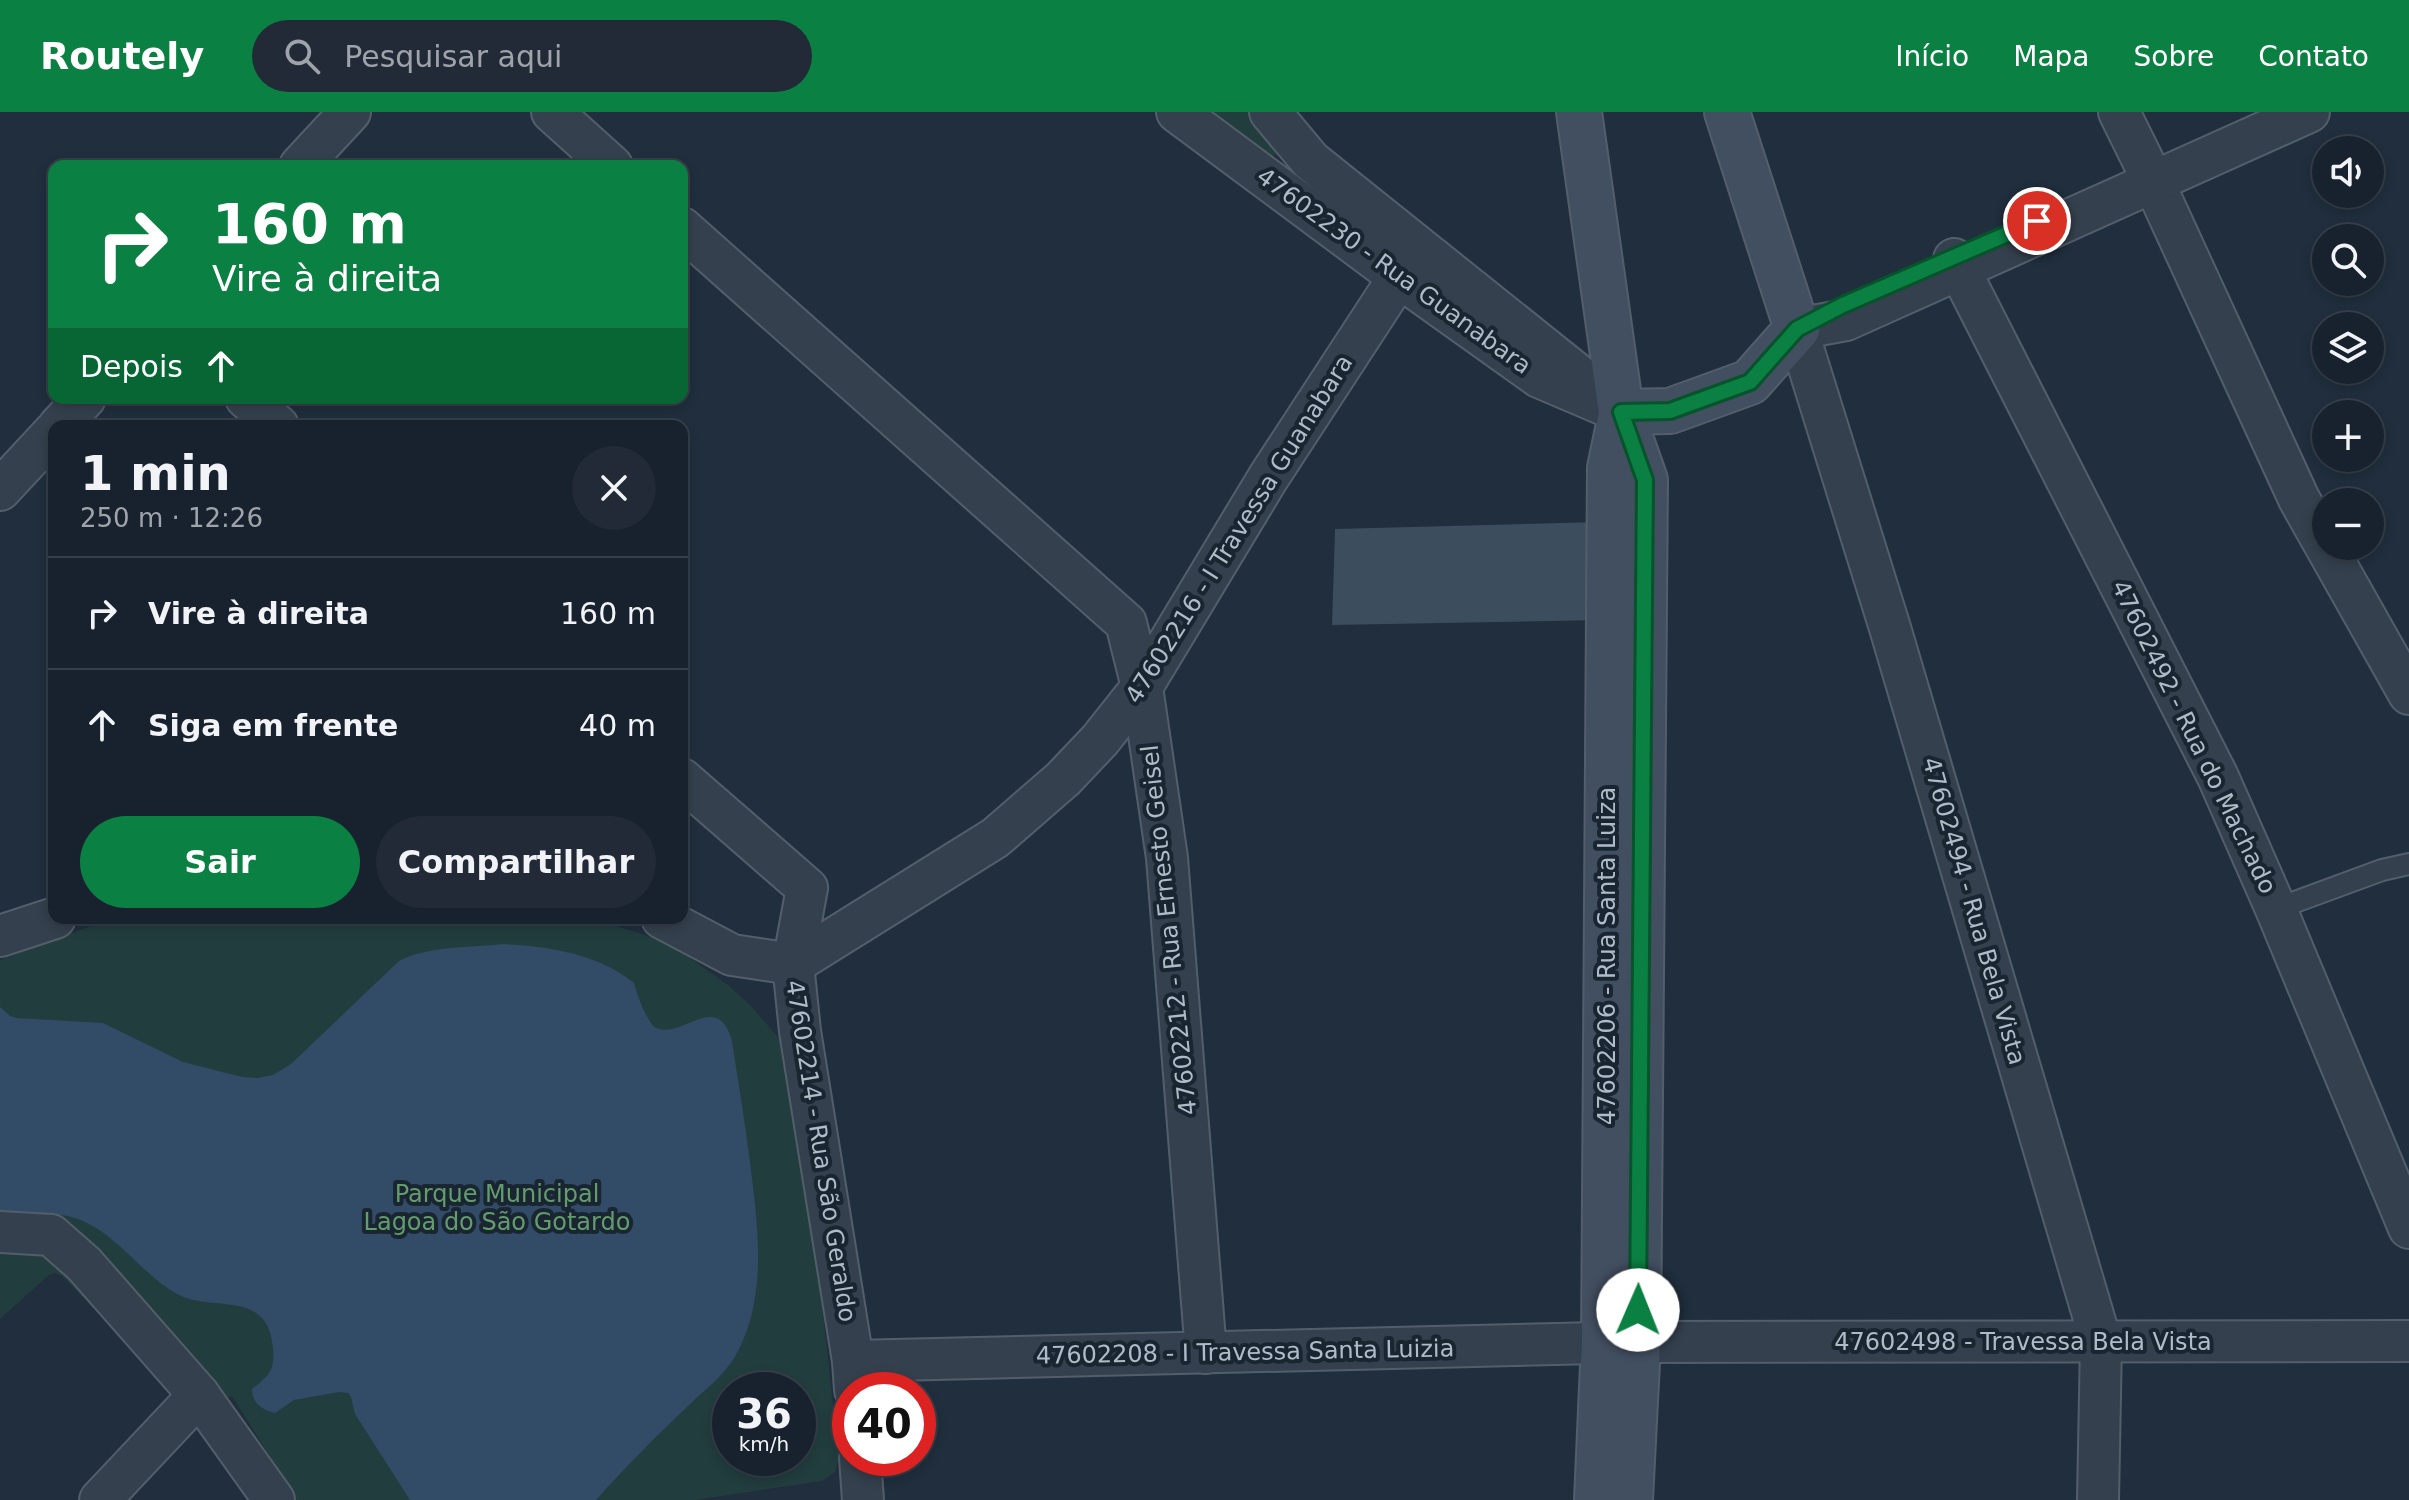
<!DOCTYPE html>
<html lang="pt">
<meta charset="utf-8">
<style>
:root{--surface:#18222e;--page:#212a36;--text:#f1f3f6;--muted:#9fa4aa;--line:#363f4a;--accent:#0b8043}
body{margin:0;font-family:"DejaVu Sans",sans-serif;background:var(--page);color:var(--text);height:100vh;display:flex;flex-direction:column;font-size:30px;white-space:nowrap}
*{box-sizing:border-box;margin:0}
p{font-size:26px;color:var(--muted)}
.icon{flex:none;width:44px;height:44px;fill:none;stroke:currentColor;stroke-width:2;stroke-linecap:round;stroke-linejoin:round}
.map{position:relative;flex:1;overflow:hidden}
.drawer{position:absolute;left:48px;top:308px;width:640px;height:504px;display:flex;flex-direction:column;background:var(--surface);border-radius:16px;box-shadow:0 4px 12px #0003,0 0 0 2px var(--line)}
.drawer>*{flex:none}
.banner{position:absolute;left:48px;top:48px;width:640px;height:244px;border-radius:16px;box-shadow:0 4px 12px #0003,0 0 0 2px var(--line);background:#0b8043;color:#fff;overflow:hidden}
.fabs{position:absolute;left:2312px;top:24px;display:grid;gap:16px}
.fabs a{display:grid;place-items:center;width:72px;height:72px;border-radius:50%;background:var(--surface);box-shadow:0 4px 12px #0003,0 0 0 2px var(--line);font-size:40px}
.speed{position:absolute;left:712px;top:1260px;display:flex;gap:16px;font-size:40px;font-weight:700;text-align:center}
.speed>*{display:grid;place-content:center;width:104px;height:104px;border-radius:50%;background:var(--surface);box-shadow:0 4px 12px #0003,0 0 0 2px var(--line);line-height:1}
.speed small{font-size:20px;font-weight:400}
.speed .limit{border:12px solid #d22;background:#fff;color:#111}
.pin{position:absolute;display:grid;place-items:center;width:68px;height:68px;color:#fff;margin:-34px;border:4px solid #fff;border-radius:50%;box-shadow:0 2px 8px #0007}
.me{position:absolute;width:88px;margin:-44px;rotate:1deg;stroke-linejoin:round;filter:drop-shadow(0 0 6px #0008)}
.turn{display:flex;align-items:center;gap:28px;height:168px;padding:0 32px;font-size:36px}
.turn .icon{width:104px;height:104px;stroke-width:2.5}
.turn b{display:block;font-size:56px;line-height:68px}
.then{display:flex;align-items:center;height:76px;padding:0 32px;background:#0003;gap:16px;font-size:30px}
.round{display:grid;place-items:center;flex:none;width:84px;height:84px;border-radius:42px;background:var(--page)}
.overview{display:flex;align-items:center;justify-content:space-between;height:136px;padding:0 32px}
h1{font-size:48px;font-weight:700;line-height:60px}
.primary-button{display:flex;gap:16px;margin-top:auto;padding:16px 32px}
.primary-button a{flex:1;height:92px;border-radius:48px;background:var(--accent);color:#fff;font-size:32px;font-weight:700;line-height:92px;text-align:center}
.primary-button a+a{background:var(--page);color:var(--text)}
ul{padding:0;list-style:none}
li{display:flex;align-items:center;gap:24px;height:112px;padding:0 32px;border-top:2px solid var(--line)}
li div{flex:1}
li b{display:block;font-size:30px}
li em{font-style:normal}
header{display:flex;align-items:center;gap:48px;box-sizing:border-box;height:112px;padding:0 40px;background:var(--accent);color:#fff}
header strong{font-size:38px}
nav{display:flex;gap:44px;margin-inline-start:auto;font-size:28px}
.search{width:560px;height:72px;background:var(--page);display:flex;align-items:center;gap:20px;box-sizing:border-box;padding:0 28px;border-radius:44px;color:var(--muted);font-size:30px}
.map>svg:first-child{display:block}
.green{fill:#223d3e;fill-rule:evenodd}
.water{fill:#324b66}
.building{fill:#3c4d5d}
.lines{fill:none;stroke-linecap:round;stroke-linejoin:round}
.lane-casing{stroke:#535e6b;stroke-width:24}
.street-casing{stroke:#535e6b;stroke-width:44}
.secondary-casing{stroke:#535e6b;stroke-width:48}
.lane{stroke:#34404d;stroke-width:20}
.street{stroke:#34404d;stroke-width:40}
.secondary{stroke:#424f61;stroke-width:44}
.route-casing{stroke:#07532c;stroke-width:20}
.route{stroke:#0b8043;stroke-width:14}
.labels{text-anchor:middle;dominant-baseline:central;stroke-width:8;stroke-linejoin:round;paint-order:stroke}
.street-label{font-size:24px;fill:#b0bbc9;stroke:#1a2532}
.park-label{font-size:24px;fill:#649c6e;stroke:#1a2532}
</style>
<header>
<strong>Routely</strong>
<div class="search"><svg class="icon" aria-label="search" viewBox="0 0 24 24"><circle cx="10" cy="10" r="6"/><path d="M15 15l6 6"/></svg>Pesquisar aqui</div>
<nav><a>Início</a><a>Mapa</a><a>Sobre</a><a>Contato</a></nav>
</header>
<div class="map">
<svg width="2409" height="1388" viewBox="0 0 2409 1388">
<rect width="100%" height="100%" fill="#202e3d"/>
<!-- green -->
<g class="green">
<path d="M1207 0H1248L1284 43 1267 44Z"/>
<path d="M112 806H591L658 827 689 845 728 873 752 895 783 931 800 994 839 1346 835 1360 822 1369 695 1388H297L232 1284 216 1293 184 1290 62 1164 55 1161 49 1163 0 1207V848ZM730 1278H798V1346H730Z"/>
</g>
<!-- water -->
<path class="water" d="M504 832C551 835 596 841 634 871 636 880 647 911 656 916 683 927 718 877 732 929 738 969 745 1010 750 1050 758 1115 769 1189 733 1248 721 1266 701 1281 686 1296 654 1326 625 1356 596 1388H410L355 1302 351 1285 348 1281 339 1280 294 1288 275 1301C262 1298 252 1291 252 1277 268 1264 275 1260 273 1237 269 1176 213 1201 177 1182 137 1160 110 1109 61 1103 41 1101 20 1106 0 1108V895L10 904 17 906 103 911 183 950 242 965 258 966 273 963 291 952 399 849C431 833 469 836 504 832Z"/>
<!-- building -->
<path class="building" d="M1599 410 1605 508 1332 513 1335 417Z"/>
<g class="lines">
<defs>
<path id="lane" d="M2276 797 2382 758 2409 752"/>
<g id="street">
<path d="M552 0 612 54"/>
<path d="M1177 0 1399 165 1539 265 1621 300"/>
<path d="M1270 0 1311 49 1582 266"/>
<path d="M2119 0 2153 69 2299 387 2409 582"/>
<path d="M300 54 350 0"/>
<path d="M682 116 1126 511 1142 575 1167 746 1206 1241"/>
<path d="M1954 147 2218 665 2276 797 2409 1116"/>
<path d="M1797 217 1890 516 2101 1230 2098 1388"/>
<path d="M1797 217 1846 208 2309 0"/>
<path d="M246 286 278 314"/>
<path d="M59 314 85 286"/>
<path d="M0 378 54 320"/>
<path d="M682 667 807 776 793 852 800 919 853 1249 855 1278"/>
<path d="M662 806 732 843 793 852 995 726 1063 667 1100 628 1142 575 1268 366 1399 165"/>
<path d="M0 824 55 806"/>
<path d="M0 1120 51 1123 84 1152 199 1283 274 1388"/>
<path d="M853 1249 1638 1230 2409 1229"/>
<path d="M860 1346 863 1388"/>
<path d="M100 1388 199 1283"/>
</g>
<g id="secondary">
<path d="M1579 0 1621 300 1645 368 1638 1230 1630 1388"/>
<path d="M1621 300 1670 299 1750 270 1797 217 1727 0"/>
<path d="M1597 1388 1604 1230 1610 356 1621 303"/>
</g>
</defs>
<!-- lane casing -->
<use href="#lane" class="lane-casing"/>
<!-- street casing -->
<use href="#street" class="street-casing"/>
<!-- secondary casing -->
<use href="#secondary" class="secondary-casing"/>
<!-- lane -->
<use href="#lane" class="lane"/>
<!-- street -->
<use href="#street" class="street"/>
<!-- secondary -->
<use href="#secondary" class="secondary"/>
</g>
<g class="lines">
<defs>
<path id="route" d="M1638 1198 1645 368 1621 300 1670 299 1750 270 1797 217 1843 193 2037 109"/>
</defs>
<!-- route casing -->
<use href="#route" class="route-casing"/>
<!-- route -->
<use href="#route" class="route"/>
</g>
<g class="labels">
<!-- street labels -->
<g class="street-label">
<text transform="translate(1394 159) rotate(36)">47602230 - Rua Guanabara</text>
<text transform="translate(1239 417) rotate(-58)">47602216 - I Travessa Guanabara</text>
<text transform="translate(2194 625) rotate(64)">47602492 - Rua do Machado</text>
<text transform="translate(1974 799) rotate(74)">47602494 - Rua Bela Vista</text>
<text transform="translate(1169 818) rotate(-96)">47602212 - Rua Ernesto Geisel</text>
<text transform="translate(1607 844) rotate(-90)">47602206 - Rua Santa Luiza</text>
<text transform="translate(821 1039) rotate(81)">47602214 - Rua São Geraldo</text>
<text x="2023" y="1230">47602498 - Travessa Bela Vista</text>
<text transform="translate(1245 1240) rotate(-1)">47602208 - I Travessa Santa Luizia</text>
</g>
<!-- park labels -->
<g class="park-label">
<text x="497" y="1082">Parque Municipal<tspan x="497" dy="28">Lagoa do São Gotardo</tspan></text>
</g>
</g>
</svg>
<div class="fabs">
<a><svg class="icon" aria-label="sound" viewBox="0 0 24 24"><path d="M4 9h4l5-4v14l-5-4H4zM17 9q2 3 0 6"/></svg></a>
<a><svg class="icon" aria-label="search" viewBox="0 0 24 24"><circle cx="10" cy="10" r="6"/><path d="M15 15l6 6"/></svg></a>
<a><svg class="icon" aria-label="layers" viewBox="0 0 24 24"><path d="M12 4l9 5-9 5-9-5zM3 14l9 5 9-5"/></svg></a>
<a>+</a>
<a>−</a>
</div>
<div class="speed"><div>36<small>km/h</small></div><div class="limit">40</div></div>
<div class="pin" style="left:2037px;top:109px;background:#d93025"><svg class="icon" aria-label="arrive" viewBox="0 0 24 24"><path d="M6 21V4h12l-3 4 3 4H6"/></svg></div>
<svg class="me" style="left:1638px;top:1198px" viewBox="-20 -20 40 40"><circle r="19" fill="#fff"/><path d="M0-13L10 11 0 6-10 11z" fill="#0b8043"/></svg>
<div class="banner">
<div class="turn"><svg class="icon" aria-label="right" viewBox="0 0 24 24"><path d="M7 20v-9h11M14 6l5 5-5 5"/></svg><div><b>160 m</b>Vire à direita</div></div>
<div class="then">Depois<svg class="icon" aria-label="ahead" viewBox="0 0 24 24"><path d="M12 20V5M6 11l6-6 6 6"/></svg></div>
</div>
<section class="drawer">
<div class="overview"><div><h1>1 min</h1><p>250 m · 12:26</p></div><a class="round"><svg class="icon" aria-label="close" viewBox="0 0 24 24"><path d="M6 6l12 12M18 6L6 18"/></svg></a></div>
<ul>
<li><svg class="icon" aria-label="right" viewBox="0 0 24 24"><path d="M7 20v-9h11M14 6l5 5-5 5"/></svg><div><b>Vire à direita</b></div><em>160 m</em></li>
<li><svg class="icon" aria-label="ahead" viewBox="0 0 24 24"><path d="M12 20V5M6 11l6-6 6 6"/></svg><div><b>Siga em frente</b></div><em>40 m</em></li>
</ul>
<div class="primary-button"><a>Sair</a><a>Compartilhar</a></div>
</section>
</div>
